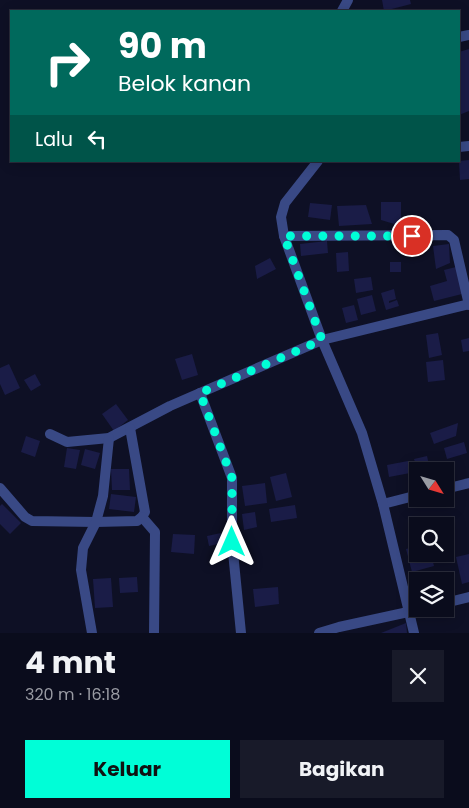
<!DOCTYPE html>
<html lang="id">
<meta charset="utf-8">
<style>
:root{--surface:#0a0c1c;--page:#181a29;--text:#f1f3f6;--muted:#999ba3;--line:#2a2c3b;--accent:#00fed7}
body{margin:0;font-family:Poppins,sans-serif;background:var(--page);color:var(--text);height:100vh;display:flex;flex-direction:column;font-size:19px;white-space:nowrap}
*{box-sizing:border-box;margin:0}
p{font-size:16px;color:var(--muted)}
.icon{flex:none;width:28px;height:28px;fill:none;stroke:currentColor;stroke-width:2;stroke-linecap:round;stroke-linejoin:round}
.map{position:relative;height:633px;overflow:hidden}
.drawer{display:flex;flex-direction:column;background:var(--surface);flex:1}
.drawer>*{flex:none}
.hud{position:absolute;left:10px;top:10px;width:450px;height:152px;border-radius:0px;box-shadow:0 2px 12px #0003,0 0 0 1px var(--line);background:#00695c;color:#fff;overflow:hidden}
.needle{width:32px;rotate:127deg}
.controls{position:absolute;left:409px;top:462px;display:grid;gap:10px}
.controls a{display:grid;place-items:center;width:45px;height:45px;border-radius:0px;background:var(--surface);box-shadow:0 2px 12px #0003,0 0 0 1px var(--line);font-size:25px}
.pin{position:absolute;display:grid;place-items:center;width:42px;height:42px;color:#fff;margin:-21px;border:2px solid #fff;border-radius:50%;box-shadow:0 1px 5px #0007}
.me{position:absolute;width:55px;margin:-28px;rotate:0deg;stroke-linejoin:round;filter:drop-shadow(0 0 4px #0008)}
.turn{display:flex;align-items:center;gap:18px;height:105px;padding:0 25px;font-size:22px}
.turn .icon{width:65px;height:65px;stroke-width:2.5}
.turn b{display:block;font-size:35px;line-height:42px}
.then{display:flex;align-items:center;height:48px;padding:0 25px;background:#0003;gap:10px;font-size:19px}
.round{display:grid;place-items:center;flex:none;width:52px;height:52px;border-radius:0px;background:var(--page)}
.head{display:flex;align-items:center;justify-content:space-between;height:85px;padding:0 25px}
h1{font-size:30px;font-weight:700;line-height:38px}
.cta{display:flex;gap:10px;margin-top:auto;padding:10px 25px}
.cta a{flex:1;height:58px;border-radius:0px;background:var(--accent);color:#111;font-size:20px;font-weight:700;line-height:58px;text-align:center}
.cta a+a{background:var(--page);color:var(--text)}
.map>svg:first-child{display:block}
.building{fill:#1a1c47}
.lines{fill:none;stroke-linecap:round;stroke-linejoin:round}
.minor{stroke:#394985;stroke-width:10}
.tertiary{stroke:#394985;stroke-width:10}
.route{stroke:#00fed7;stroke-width:9;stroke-dasharray:0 16.2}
</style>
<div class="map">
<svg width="469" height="633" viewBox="0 0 469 633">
<rect width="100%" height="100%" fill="#0e1025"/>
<!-- building -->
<g class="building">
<path d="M382 0H410L411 4 384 11Z"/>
<path d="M469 49V111L459 115V52Z"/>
<path d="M469 160V179L460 180 459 161Z"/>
<path d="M381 202H401V226L381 220Z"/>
<path d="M310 203 332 205 330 220 308 217Z"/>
<path d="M366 205 372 224 339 226 337 206Z"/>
<path d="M327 241 328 253 301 256 300 244Z"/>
<path d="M449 244 450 263 436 269 433 246Z"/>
<path d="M348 252 349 271 337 272 336 253Z"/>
<path d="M270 258 276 269 257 279 255 266Z"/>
<rect x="390" y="262" width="11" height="10"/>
<path d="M460 266 466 293 434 301 430 286 447 281 444 270Z"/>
<path d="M371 277 373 290 356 293 354 279Z"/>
<path d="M394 289 396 299 389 301V303L397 300 399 306 386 310 381 293Z"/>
<path d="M372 295 376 311 361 315 357 299Z"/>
<path d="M354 305 358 320 346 323 342 308Z"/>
<path d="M438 333 442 355 429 358 426 335Z"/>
<path d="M469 338V351L463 352 461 340Z"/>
<path d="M192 354 198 375 182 380 175 359Z"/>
<path d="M443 360 445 380 428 382 426 362Z"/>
<path d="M9 364 20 388 5 395 0 384V368Z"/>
<path d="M35 374 41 385 31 391 24 380Z"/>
<path d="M116 404 128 420 114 431 102 414Z"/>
<path d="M458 423 456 436 434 444 430 433Z"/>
<path d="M26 436 40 441 35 457 21 452Z"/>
<path d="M464 442 467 453 447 459 444 448Z"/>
<path d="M67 448 80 450 76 469 64 467Z"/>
<path d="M85 449 100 453 95 469 81 465Z"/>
<path d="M427 456 429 465 417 469 414 459Z"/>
<path d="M408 461 410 473 389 477 387 465Z"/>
<path d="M111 469H129L130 490H112Z"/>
<path d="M286 473 292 497 276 501 270 477Z"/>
<path d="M265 483 267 503 245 506 242 486Z"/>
<path d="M111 494 136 497 134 512 109 509Z"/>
<path d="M2 504 21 523 10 534 0 524V506Z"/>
<path d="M295 505 297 518 271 522 269 509Z"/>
<path d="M255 512 257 527 244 530 242 514Z"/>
<path d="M221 533 223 543 209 546 207 536Z"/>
<path d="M173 534 195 535 194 554 171 552Z"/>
<path d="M418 546V554H431L434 566 412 572 406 549Z"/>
<path d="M469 554V582L462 584 456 557Z"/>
<path d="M433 571 436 581H416L415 577Z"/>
<path d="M137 577 138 592 120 593 119 578Z"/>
<path d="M111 578 113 607 95 608 93 579Z"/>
<path d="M278 587 279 604 255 607 253 589Z"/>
<path d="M406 623 407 633H381Z"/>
</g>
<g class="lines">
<!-- minor -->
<g class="minor">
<path d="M459 37 469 35"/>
<path d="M459 147 469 146"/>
<path d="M284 236 448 235 454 240 469 305"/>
<path d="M200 393 232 478V542L241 633"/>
<path d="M50 434 67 442 109 438 170 406 322 340 469 304"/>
<path d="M0 488 25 517 32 521 96 522 137 521 142 517 145 512 130 428"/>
<path d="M445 489 469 483"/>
<path d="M383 504 418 495"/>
<path d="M142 517 155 532 154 633"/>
<path d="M445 603 469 597"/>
<path d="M92 633 81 570 83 548 96 522 103 496 109 438"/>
<path d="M319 633 339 627 422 609"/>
</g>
<!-- tertiary -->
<g class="tertiary">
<path d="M342 11 348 0"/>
<path d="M318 161 285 203 281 217 284 236 322 340 362 433 383 504 414 633"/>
</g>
</g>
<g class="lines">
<!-- route -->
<path class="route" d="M232 542V478L200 393 322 340 284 236H412"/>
</g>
</svg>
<div class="controls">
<a><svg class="needle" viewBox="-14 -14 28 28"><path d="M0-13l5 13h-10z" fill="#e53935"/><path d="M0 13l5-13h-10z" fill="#999ba3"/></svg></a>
<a><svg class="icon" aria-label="search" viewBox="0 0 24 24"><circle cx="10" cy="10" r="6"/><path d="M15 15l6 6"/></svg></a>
<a><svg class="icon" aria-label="layers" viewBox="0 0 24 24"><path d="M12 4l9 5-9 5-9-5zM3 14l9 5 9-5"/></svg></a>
</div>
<div class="pin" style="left:412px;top:236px;background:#d93025"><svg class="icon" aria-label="arrive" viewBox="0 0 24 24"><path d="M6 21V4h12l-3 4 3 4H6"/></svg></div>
<svg class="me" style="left:232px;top:542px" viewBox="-20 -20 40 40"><path d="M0-17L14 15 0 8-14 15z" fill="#00fed7" stroke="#fff" stroke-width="4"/></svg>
<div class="hud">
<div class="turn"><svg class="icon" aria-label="right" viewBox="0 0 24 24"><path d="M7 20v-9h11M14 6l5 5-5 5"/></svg><div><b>90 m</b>Belok kanan</div></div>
<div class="then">Lalu<svg class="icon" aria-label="left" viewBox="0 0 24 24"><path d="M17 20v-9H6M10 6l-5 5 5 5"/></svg></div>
</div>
</div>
<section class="drawer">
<div class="head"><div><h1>4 mnt</h1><p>320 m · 16:18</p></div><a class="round"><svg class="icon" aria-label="close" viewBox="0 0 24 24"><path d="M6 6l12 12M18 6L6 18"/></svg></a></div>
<div class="cta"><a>Keluar</a><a>Bagikan</a></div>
</section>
